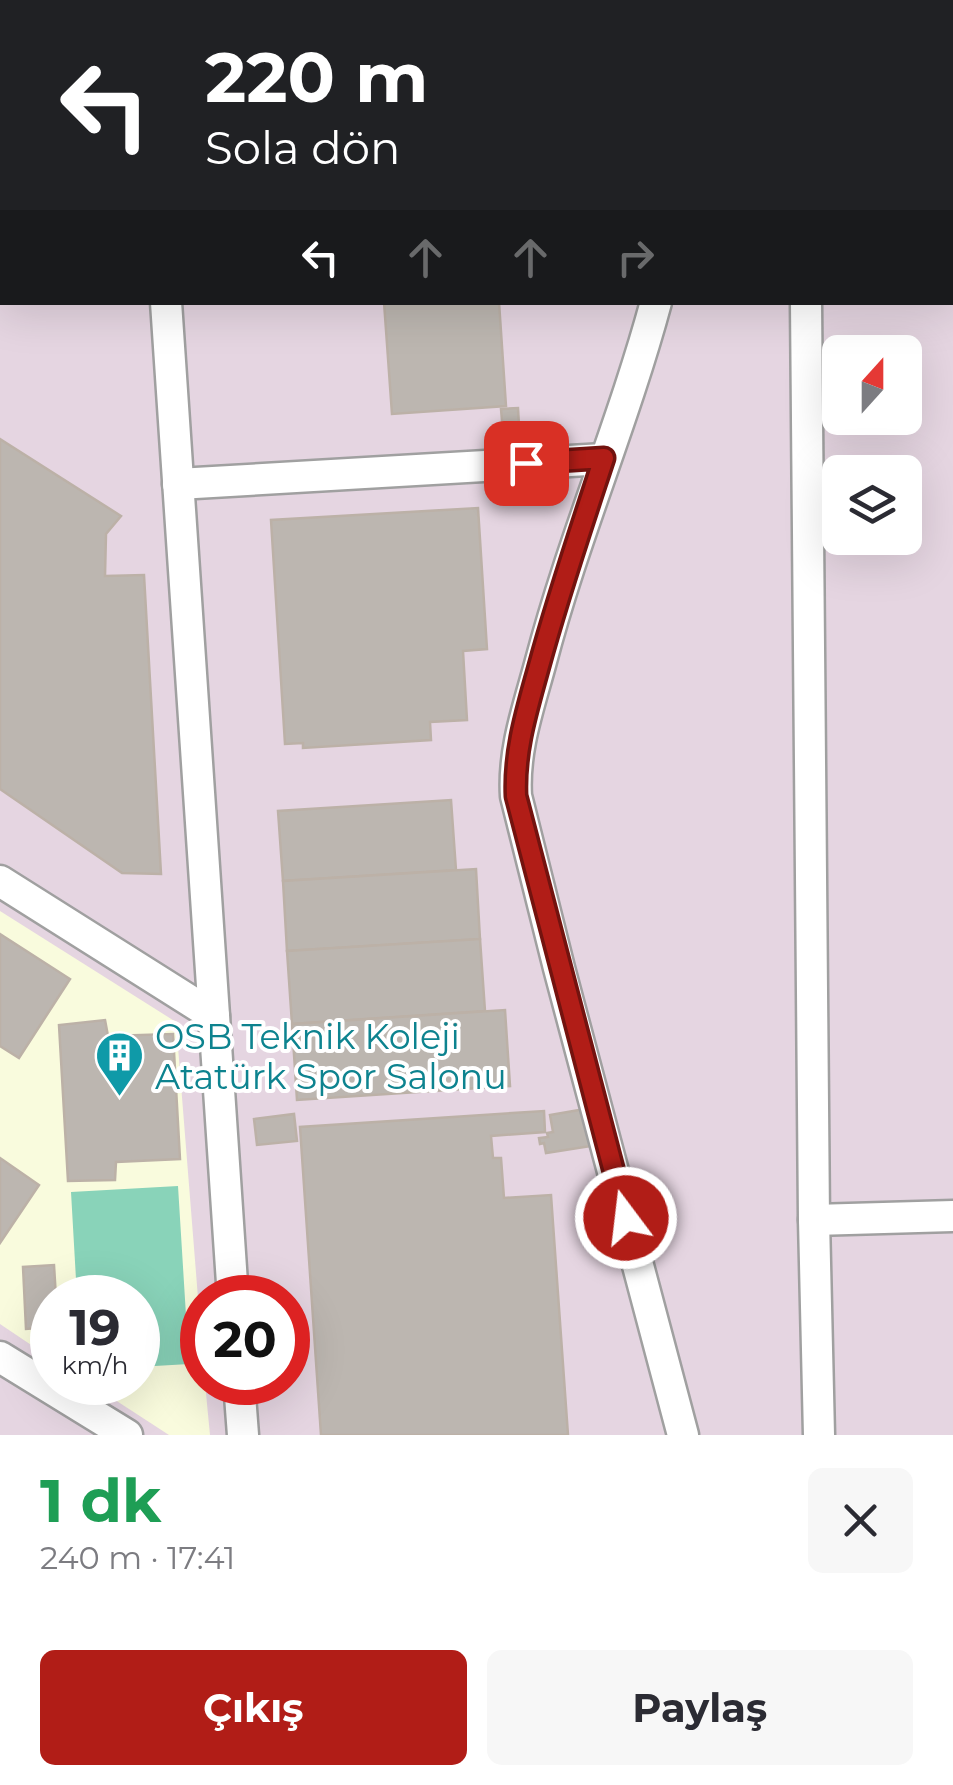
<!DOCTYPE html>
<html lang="tr">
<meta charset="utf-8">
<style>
:root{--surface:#fff;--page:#f7f7f7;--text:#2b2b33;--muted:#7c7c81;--accent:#b11d17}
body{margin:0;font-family:Montserrat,sans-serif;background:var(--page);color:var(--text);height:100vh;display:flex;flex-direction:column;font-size:38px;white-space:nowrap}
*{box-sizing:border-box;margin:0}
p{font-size:32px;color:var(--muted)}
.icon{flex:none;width:55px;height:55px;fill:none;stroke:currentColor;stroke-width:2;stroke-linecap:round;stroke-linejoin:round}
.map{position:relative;height:1435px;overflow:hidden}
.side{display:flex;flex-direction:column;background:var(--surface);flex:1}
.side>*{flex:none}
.banner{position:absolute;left:0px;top:0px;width:955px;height:305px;box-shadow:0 10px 40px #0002;background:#202124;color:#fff;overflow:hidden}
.needle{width:65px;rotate:21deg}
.fabs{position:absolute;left:822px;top:335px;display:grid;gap:20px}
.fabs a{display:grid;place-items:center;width:100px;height:100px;border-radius:15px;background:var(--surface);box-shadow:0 10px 40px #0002;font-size:50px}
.speed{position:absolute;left:30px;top:1275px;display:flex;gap:20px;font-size:50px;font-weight:700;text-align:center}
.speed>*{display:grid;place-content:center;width:130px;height:130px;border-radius:50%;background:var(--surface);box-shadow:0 10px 40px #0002;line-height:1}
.speed small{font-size:25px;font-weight:400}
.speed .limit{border:15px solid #d22;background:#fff;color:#111}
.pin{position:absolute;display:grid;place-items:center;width:85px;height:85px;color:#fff;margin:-42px;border-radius:20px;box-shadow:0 5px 15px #0006}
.me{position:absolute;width:110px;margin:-55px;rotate:345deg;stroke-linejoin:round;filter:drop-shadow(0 0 8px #0008)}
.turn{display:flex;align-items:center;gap:35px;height:210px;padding:0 40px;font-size:45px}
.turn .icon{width:130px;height:130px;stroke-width:2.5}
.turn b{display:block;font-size:70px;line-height:85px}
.lanes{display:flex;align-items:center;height:95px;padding:0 40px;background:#0003;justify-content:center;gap:50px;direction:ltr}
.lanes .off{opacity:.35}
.round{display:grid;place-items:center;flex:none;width:105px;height:105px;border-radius:15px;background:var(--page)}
.head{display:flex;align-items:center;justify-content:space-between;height:170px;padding:0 40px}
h1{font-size:60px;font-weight:700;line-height:75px;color:#1e9e55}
.action{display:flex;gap:20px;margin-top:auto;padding:20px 40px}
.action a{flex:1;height:115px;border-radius:15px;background:var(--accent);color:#fff;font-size:40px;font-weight:700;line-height:115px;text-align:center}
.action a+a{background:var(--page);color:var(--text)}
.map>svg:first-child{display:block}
.industrial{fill:#e5d5e1;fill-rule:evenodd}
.education{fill:#f9fbdd}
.pitch{fill:#89d3b9}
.building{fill:#bcb6b0;stroke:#bcb1a7;stroke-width:2.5}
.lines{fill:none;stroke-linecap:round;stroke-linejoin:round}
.minor-casing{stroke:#a0a0a0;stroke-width:35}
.minor{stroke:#fff;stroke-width:30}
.route-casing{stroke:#73130f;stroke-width:25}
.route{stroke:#b11d17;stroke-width:18}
.labels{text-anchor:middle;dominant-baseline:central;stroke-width:8;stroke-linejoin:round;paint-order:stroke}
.culture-label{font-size:35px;fill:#0d838f;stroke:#fff;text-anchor:start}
</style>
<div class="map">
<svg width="953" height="1435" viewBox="0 0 953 1435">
<rect width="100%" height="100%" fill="#ece9e3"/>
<!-- industrial -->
<path class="industrial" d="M0 0H953V1435H0ZM2 2H952V302H2ZM840 352H905V418H840ZM840 472H905V538H840ZM52 1298H138V1382H52ZM202 1298H288V1382H202Z"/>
<!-- education -->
<path class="education" d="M0 911 176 1022 202 1348V1382L205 1383 210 1435H169L89 1383 138 1382V1298H52V1359L0 1324Z"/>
<!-- pitch -->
<path class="pitch" d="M178 1186 189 1364 138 1367V1298L77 1297 71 1192Z"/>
<!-- building -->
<g class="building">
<path d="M258 0H667V2H259Z"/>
<path d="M384 302H499L506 406 392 414Z"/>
<path d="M518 408 520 443 504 444 501 409Z"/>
<path d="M0 439 121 516 106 534 105 576 144 575 161 874 122 873 0 789Z"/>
<path d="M478 508 487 649 463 651 467 720 430 722 431 740 303 748V743L285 744 271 520Z"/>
<path d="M451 800 456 870 283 881 278 811Z"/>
<path d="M476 869 480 939 287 951 283 881Z"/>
<path d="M0 934 70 979 19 1058 0 1046Z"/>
<path d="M480 939 485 1011 292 1024 287 951Z"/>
<path d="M505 1010 510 1086 297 1100 292 1024Z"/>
<path d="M105 1020 108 1036 173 1034 180 1159 116 1162 115 1180 68 1181 59 1025Z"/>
<path d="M585 1109 591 1146 546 1153 544 1143 540 1144 539 1138 548 1137 547 1133 553 1132 550 1115Z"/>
<path d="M544 1111 545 1132 491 1136 493 1158H501L504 1198 551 1195 568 1435H321L300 1127Z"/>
<path d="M294 1114 297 1141 257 1145 254 1119Z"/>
<path d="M0 1158 39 1185 0 1243Z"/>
<path d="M54 1265 56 1298H52V1327L26 1329 23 1267Z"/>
</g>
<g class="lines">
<defs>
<g id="minor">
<path d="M146 0V2"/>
<path d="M803 0V2"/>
<path d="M698 2V0"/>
<path d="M952 99H953"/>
<path d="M166 302 233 1298"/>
<path d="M656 302C623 424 573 539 541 661 529 706 513 749 516 796L559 968 683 1435"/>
<path d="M806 302 814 1220 819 1435"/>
<path d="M178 484 604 459"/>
<path d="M0 881 214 1016"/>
<path d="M814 1220 953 1216"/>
<path d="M0 1357 127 1435"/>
<path d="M239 1382 243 1435"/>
</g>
</defs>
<!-- minor casing -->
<use href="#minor" class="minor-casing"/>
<!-- minor -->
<use href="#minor" class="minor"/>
</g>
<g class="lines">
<defs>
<path id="route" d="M526 463 604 458C581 528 558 596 539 666 527 710 514 750 516 796L626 1218"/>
</defs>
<!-- route casing -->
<use href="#route" class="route-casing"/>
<!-- route -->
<use href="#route" class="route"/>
</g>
<!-- icons -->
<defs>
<symbol id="building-pin" viewBox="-11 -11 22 30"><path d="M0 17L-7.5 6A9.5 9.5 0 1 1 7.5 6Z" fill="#0f9aa8" stroke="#fff"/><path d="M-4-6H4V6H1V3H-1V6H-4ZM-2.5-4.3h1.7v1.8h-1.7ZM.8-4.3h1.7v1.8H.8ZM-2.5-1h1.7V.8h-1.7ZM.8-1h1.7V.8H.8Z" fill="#fff"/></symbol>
</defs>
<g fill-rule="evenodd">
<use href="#building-pin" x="92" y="1028" width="55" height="75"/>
</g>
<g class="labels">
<!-- culture labels -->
<g class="culture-label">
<text x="155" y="1036">OSB Teknik Koleji<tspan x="155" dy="40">Atatürk Spor Salonu</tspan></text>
</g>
</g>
</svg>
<div class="fabs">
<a><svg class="needle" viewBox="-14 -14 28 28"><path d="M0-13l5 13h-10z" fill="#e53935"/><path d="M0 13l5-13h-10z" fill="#7c7c81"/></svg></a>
<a><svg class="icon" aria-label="layers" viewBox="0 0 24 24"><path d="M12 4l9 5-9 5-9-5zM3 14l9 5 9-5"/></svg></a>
</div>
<div class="speed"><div>19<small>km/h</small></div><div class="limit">20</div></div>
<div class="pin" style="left:526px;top:463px;background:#d93025"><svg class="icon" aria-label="arrive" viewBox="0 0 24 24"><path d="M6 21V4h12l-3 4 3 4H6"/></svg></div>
<svg class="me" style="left:626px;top:1218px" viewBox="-20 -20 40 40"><circle r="17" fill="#b11d17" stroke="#fff" stroke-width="3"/><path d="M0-11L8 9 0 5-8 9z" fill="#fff"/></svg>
<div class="banner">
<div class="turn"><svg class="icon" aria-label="left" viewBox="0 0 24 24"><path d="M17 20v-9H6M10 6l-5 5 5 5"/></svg><div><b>220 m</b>Sola dön</div></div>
<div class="lanes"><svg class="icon" aria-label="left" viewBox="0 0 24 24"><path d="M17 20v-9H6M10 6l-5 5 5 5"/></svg><svg class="icon off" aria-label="ahead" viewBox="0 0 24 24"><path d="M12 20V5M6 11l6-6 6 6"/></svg><svg class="icon off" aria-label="ahead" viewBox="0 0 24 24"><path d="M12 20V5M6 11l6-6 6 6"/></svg><svg class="icon off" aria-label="right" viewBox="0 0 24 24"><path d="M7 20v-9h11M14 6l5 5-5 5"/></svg></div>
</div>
</div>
<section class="side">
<div class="head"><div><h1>1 dk</h1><p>240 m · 17:41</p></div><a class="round"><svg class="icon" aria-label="close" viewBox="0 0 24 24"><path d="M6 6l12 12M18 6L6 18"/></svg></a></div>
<div class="action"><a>Çıkış</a><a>Paylaş</a></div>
</section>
